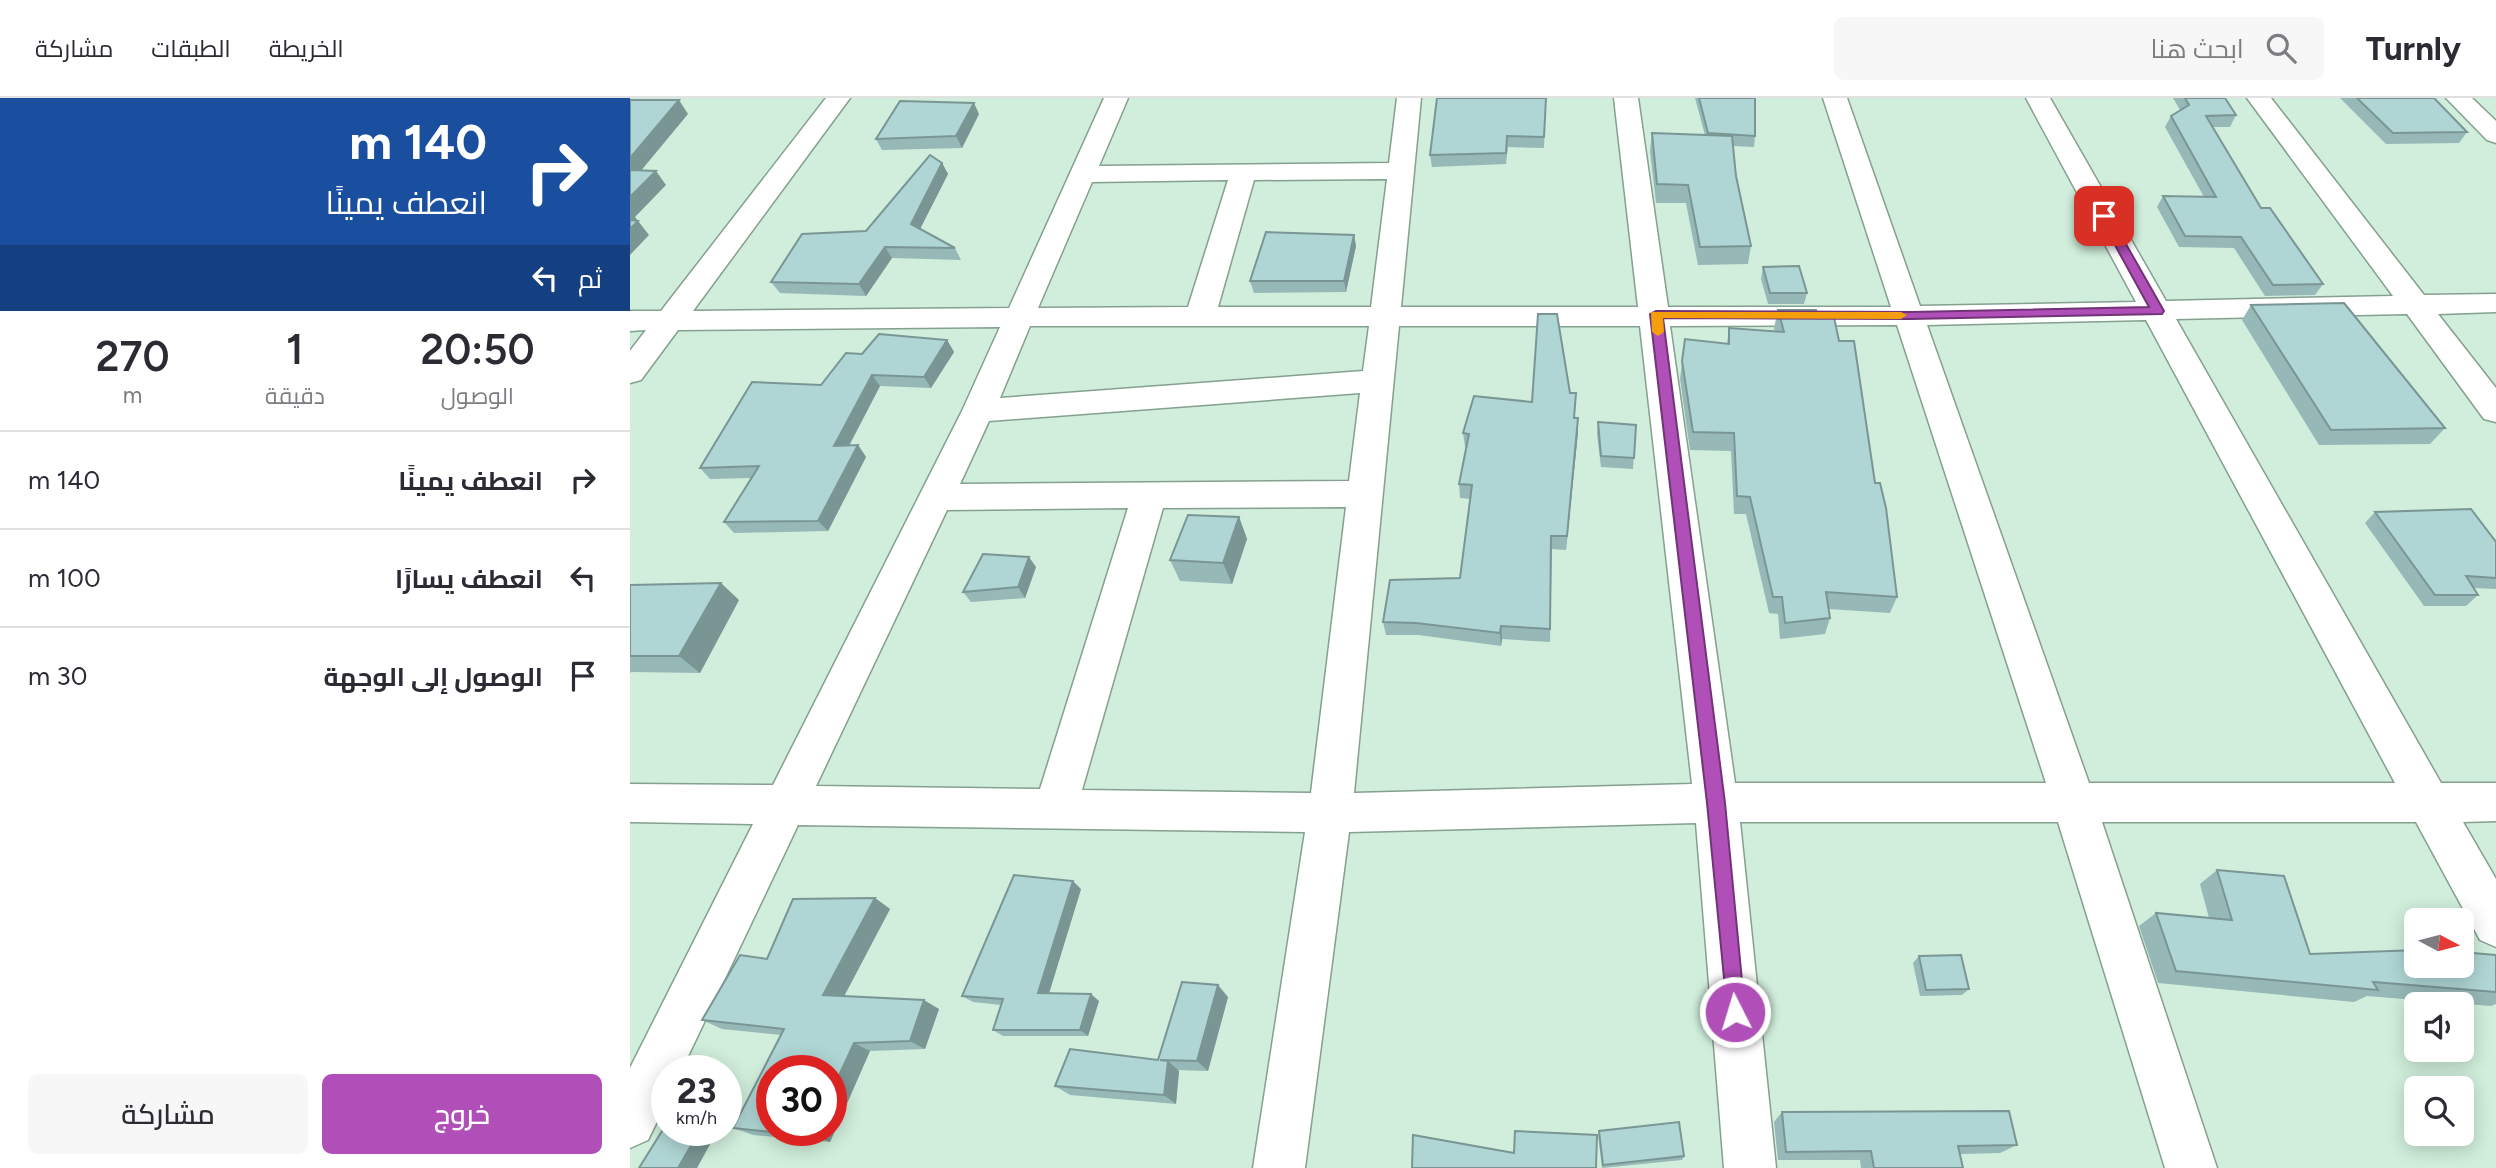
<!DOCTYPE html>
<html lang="ar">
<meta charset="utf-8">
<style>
:root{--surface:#fff;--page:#f7f7f7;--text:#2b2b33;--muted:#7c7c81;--line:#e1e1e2;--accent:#af4fb7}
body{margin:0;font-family:Figtree,Cairo,sans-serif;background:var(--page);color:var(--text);direction:rtl;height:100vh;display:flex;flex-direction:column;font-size:26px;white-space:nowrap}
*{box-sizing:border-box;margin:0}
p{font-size:23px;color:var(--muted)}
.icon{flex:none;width:38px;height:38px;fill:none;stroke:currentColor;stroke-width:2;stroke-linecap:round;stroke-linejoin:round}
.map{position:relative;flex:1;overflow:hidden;direction:ltr}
.sheet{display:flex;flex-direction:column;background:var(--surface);width:630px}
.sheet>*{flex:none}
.banner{background:#1a4fa0;color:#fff;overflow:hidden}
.needle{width:46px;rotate:97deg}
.buttons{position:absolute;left:1774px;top:810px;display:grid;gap:14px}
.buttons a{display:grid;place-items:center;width:70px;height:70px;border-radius:10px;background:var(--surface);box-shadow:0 4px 18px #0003;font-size:35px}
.speed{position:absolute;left:21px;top:957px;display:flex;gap:14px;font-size:35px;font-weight:700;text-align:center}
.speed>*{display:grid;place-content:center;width:91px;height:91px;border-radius:50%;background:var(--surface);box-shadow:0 4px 18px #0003;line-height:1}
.speed small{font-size:18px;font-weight:400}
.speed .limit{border:10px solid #d22;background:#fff;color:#111}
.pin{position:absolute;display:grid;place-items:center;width:60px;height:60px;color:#fff;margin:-30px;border-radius:14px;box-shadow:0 4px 10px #0006}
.me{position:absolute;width:77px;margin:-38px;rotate:355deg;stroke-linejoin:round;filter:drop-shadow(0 0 5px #0008)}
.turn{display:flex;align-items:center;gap:24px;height:147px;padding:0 28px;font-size:32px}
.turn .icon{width:91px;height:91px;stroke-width:2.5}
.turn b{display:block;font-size:49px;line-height:60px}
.then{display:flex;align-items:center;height:66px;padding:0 28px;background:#0003;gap:14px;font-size:26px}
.eta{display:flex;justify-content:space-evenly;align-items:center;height:119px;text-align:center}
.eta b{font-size:42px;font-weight:600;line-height:49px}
.action{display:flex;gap:14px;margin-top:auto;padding:14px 28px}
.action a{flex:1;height:80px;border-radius:10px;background:var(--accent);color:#fff;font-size:28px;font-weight:600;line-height:80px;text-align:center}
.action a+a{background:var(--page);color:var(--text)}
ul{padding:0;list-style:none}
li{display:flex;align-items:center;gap:21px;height:98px;padding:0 28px;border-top:2px solid var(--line)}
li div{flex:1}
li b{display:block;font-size:26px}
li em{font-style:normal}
header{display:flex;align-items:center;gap:42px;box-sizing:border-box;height:98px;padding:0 35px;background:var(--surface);border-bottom:2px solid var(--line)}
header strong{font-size:33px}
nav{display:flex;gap:38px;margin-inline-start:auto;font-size:24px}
.search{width:490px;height:63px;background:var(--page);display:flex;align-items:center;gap:18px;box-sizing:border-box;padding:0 24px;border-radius:10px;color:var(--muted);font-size:26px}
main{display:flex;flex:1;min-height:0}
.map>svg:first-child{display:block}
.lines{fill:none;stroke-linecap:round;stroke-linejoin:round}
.street-casing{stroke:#84a08e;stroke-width:3}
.street{fill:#fff;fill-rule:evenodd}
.wall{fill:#96b8b6}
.shaded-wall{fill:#7a9694}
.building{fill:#afd6d4;stroke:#7a9694;stroke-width:2}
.route{fill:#af4fb7;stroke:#723377;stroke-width:2}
.slow{fill:#f59e0b}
</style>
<header>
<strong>Turnly</strong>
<div class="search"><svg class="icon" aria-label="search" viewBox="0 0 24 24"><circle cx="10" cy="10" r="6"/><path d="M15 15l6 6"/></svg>ابحث هنا</div>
<nav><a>الخريطة</a><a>الطبقات</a><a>مشاركة</a></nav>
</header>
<main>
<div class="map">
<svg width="1866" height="1070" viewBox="0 0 1866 1070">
<rect width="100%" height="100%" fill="#d0eedb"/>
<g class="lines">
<defs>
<g id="street">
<path d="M196 0H220L63 213 379 210 474 0H498L469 68 759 65 767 0H791L771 209H1008L984 0H1008L1038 209H1261L1193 0H1217L1290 208 1506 204 1396 0H1420L1536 203 1763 198 1617 0H1641L1794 197 1866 196V214L1808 216 1866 290V324L1854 321 1777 216 1546 221 1811 685H1866V723L1833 724 1866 781V849L1850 842 1786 724H1472L1587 1070H1535L1428 724H1110L1146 1070H1094L1066 725 719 734 675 1070H623L675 734 168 727 51 973H37V1003L18 1042 0 1050V970L123 726 0 724V686L143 687 332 313 370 229 48 232 11 282 0 285V253L16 232 0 233V213H31ZM757 81 741 209H588L624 82ZM598 82 558 209 408 210 462 84ZM1516 222 1765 685H1459L1297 227ZM1267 227 1416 685H1105L1040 228ZM400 228H739L733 273 370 300ZM769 228H1010L1062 686 724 695ZM730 295 719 383 330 386 359 323ZM716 409 681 695 452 692 533 410ZM498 410 410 691 186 688 317 412Z"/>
<path d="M1816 0H1842L1866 23V45L1857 42Z"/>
</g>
</defs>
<!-- street casing -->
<use href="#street" class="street-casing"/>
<!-- street -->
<use href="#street" class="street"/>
</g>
<!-- wall -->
<g class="wall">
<path d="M916 0 914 50 878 49 876 66 802 69 800 57Z"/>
<path d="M1065 0H1125V38L1124 49 1103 48 1106 78 1121 148 1118 166 1068 167 1056 105H1026L1020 53 1022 35 1075 37Z"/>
<path d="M1543 0H1595L1606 17 1600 29H1582L1631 110 1693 186 1685 197 1635 198 1604 150 1549 149 1527 109 1533 98 1574 99 1535 29 1541 18 1550 12Z"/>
<path d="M1710 0H1804L1837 34 1829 45 1756 46Z"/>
<path d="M349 16 332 50 252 52 246 41Z"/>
<path d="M312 65 318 76 290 131 325 150 331 162 262 160 236 198 150 195 141 184 236 133Z"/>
<path d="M724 137 726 148 716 194 624 195 620 183Z"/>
<path d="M1133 169 1177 195 1174 206H1138L1131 181Z"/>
<path d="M1621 207 1815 330 1800 346 1689 347 1612 222Z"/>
<path d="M1148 212 1188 219 1209 243 1245 385 1267 499 1260 515 1199 511 1200 520 1195 536 1150 541 1148 516 1139 515 1116 416H1104L1101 353 1060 352 1050 281 1055 241 1097 246 1099 230 1145 234 1144 230Z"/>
<path d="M317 242 324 254 301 290 250 288 219 348 228 347 236 359 198 433 104 435 94 424 122 380 80 381 70 370 191 287 232 256Z"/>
<path d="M940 295 945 320H948V334L936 452 922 451 920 544 872 541 871 548 789 537H756L753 524 830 480 841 401 830 400 829 386 836 349H835L833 335 902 304Z"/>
<path d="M968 324 1006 327 1003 371 971 369 967 336Z"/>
<path d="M1745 414 1866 444V491L1844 490 1848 497 1836 508H1794L1735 425Z"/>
<path d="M609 419 617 441 602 486 550 483 540 462Z"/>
<path d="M406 469 395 500 341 504 333 494Z"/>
<path d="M0 487 109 502 70 575 1 574 0 576Z"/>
<path d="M1587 772 1680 856 1866 857V906L1861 908 1737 898 1724 904 1528 885 1509 828 1526 815 1579 820 1570 786Z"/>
<path d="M451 791 419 895 469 903 458 938H373L363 932 371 907 343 904 332 898Z"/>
<path d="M245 800 260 811 214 898 309 911 295 951 240 953 200 1044 123 1037 103 1030 151 937 92 931 72 922 137 861Z"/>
<path d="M1289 858 1339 891 1332 897 1290 898 1283 865Z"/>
<path d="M598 899 578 973 548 972 549 973 546 1006 440 997 425 988 528 962Z"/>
<path d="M1152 1014 1387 1047 1370 1055 1330 1056 1333 1070H1231L1230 1062H1148L1144 1024Z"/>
<path d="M969 1033 1054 1058 1052 1062 972 1070 968 1037Z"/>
</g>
<!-- shaded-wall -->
<g class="shaded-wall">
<path d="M49 2 58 16 0 86V60Z"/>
<path d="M344 5 349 16 332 50 326 38Z"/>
<path d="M312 65 318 76 287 137 281 126Z"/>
<path d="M26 73 36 87 5 119 19 137 0 157V99Z"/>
<path d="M724 137 726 148 716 194 714 183Z"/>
<path d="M255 149 262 160 236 198 229 186Z"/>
<path d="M317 242 324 254 301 290 294 279Z"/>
<path d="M242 277 250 288 213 359 204 348Z"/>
<path d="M948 320V334L936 452 937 438Z"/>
<path d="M228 347 236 359 198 433 188 423Z"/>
<path d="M609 419 617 441 602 486 593 465Z"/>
<path d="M399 459 406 469 395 500 388 489Z"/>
<path d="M91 485 109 502 70 575 49 558Z"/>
<path d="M871 528 872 541 871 548 870 535Z"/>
<path d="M443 783 451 791 417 902 408 895Z"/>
<path d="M245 800 260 811 210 906 193 897Z"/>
<path d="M588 887 598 899 578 973 567 963Z"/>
<path d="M461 896 469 903 458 938 450 932Z"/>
<path d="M294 902 309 911 295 951 280 943Z"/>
<path d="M224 945 240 953 200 1044 182 1038 184 1032H201V995Z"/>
<path d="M538 963 549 973 546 1006 534 997Z"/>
<path d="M96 985 111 994 96 1019Z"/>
<path d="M70 1032H88L67 1070H48Z"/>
</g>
<!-- building -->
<g class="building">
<path d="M807 0H916L914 39 877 38 876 55 800 57Z"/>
<path d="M1069 0H1125V38L1078 35Z"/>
<path d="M1555 0H1595L1606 17 1576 18 1631 110H1640L1693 186 1643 187 1611 139 1555 138 1533 98 1586 99 1541 18 1559 7Z"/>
<path d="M1727 0H1804L1837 34 1763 35Z"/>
<path d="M0 2H49L0 60Z"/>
<path d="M270 3 344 5 326 38 246 41Z"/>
<path d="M1022 35 1102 38 1106 78 1121 148 1070 149 1058 87 1027 86Z"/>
<path d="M300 57 312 65 281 126 325 150 255 149 229 186 141 184 172 136 236 133Z"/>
<path d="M0 72 26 73 0 99Z"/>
<path d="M0 122 8 123 0 131Z"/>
<path d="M636 134 724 137 714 183H620Z"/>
<path d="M1169 168 1177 195H1140L1133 169Z"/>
<path d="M1714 205 1815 330 1701 332 1621 207Z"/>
<path d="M1148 212H1186L1188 219H1204L1209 243H1224L1245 385H1250L1256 410 1267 499 1196 494 1200 520 1155 525 1152 499H1143L1120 399 1107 398 1104 335 1063 334 1052 263 1055 241 1099 246V230L1154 234Z"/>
<path d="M908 216H927L940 295H946L944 320H948L937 438H921L920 531 871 528 870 535 786 525 753 524 760 482 830 480 842 387 829 386 839 336 833 335 844 298 902 304Z"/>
<path d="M249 236 317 242 294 279 242 277 204 348 228 347 188 423 94 424 129 368 70 370 122 284 191 287 216 255 232 256Z"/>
<path d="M968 324 1006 327 1004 360 971 358Z"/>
<path d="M1841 411 1866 444V480L1836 478 1848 497H1805L1745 414Z"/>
<path d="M558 417 609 419 593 465 540 462Z"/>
<path d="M353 456 399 459 388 489 333 494Z"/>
<path d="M91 485 49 558H0V487Z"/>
<path d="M1587 772 1654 778 1680 856 1787 852V868H1832V854L1866 857V894L1743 884 1748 892 1546 873 1526 815 1602 822Z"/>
<path d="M384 777 443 783 408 895 461 896 450 932H363L373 901 332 898Z"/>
<path d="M245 800 193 897 294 902 280 943 224 945 201 995V973H142V1032H184L182 1038 103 1030 154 931 72 922 110 857 137 861 163 801Z"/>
<path d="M1331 857 1339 891 1296 892 1289 858Z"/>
<path d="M552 884 588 887 567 963 530 962 538 963 534 997 425 988 440 951 528 962Z"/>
<path d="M1379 1013 1387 1047 1328 1048 1333 1070H1244L1241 1053 1156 1054 1152 1014Z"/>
<path d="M1049 1024 1054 1058 973 1067 969 1033Z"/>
<path d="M37 1025V1032H70L48 1070H9Z"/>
<path d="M885 1033 967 1037 966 1070H782L783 1037 884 1055Z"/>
</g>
<!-- route -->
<path class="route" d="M1474 115 1480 118 1534 213 1532 216 1281 221 1033 220 1095 705 1115 914 1112 921 1105 924 1098 921 1077 705 1020 216 1026 213 1281 214 1519 209 1469 118Z"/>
<!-- slow -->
<path class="slow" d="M1021 214H1271L1277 217 1271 221 1033 220 1034 234 1028 238 1022 234Z"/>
</svg>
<div class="buttons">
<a><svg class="needle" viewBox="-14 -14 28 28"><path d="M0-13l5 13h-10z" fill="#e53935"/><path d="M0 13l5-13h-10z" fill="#7c7c81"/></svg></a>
<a><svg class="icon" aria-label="sound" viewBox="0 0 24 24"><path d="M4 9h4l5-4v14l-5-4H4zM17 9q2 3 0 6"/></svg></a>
<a><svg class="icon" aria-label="search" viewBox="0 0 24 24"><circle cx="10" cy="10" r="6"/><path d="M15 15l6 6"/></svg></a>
</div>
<div class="speed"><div>23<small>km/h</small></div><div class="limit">30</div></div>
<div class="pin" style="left:1474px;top:118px;background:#d93025"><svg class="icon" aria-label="arrive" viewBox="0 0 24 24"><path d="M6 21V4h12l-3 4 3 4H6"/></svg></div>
<svg class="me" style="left:1105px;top:914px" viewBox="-20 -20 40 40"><circle r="17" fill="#af4fb7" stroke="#fff" stroke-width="3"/><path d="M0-11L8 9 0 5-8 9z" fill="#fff"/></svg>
</div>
<section class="sheet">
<div class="banner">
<div class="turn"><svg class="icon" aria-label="right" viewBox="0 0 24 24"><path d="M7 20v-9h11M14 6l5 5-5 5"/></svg><div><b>140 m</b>انعطف يمينًا</div></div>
<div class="then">ثم<svg class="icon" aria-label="left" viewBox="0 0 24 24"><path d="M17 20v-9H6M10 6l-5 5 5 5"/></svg></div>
</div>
<div class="eta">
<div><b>20:50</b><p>الوصول</p></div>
<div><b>1</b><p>دقيقة</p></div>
<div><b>270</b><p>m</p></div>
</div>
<ul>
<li><svg class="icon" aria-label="right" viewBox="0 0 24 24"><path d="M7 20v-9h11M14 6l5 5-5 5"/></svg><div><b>انعطف يمينًا</b></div><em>140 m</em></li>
<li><svg class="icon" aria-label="left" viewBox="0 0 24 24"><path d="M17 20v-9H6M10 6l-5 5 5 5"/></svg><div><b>انعطف يسارًا</b></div><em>100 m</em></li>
<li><svg class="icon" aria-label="arrive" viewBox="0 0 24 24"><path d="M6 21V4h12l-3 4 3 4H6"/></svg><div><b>الوصول إلى الوجهة</b></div><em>30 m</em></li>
</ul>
<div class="action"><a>خروج</a><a>مشاركة</a></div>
</section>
</main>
